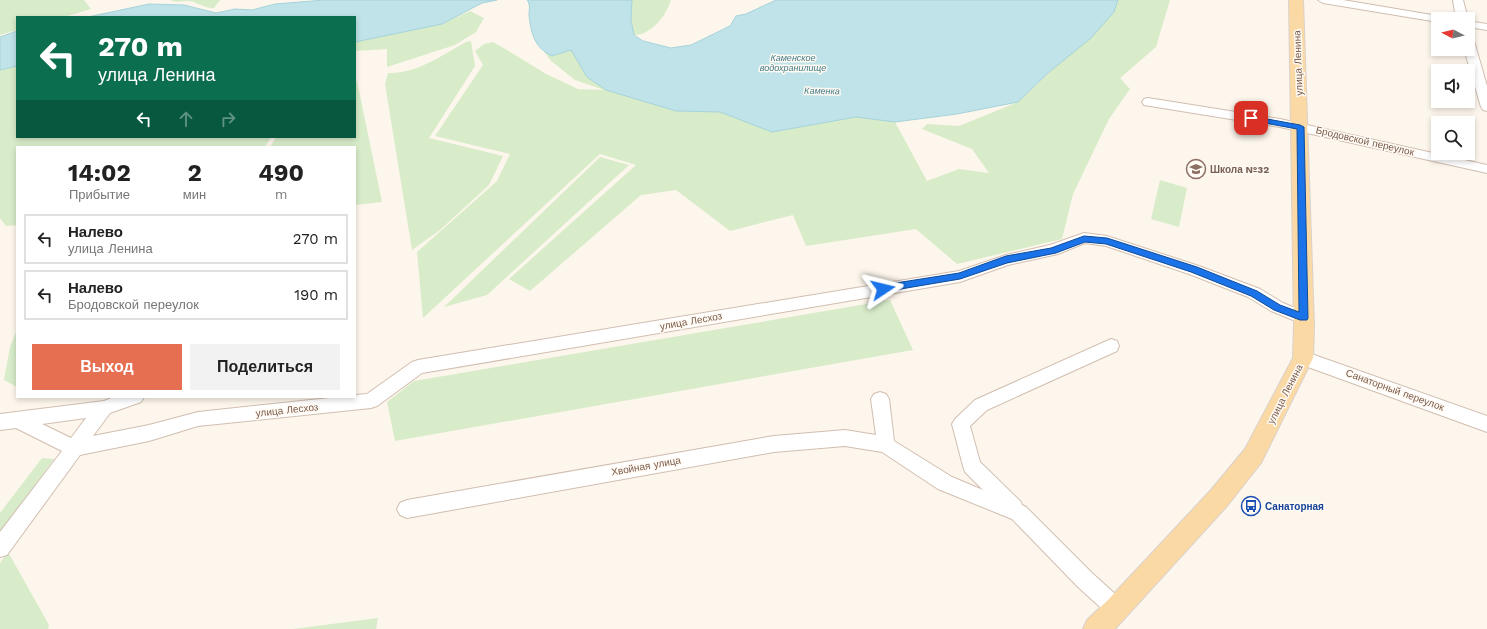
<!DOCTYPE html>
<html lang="ru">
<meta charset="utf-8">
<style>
:root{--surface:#fff;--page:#f2f2f2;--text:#222;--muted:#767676;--line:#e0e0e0;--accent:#e76f51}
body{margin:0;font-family:"Work Sans",sans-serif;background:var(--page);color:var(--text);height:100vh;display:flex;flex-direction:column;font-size:15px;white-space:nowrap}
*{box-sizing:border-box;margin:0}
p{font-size:13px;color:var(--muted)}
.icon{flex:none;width:22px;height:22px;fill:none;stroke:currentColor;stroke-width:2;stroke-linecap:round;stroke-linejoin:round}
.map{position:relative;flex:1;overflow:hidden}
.side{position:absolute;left:16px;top:146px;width:340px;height:252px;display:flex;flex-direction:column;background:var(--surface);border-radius:0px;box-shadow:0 2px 6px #0003}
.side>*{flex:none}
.hud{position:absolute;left:16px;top:16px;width:340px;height:122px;border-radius:0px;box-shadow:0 2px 6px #0003;background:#0b6e4f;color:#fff;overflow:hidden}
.needle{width:26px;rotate:277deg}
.tools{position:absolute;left:1431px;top:12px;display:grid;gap:8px}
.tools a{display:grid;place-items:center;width:44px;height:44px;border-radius:0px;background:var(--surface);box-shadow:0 2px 6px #0003;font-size:20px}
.pin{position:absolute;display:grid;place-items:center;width:34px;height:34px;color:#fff;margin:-17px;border-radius:8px;box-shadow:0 2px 6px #0006}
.me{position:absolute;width:44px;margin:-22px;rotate:80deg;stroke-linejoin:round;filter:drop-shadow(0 0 3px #0008)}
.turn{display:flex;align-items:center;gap:14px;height:84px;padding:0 16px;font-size:18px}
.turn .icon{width:52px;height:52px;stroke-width:2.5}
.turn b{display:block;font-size:28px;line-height:34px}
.lanes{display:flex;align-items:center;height:38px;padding:0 16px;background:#0003;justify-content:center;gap:20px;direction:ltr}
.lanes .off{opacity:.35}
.eta{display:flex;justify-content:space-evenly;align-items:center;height:68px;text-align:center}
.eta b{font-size:24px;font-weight:700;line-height:28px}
.cta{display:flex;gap:8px;margin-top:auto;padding:8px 16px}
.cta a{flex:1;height:46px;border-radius:0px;background:var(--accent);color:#fff;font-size:16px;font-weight:700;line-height:46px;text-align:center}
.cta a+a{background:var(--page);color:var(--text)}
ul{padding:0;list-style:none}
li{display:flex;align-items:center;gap:12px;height:50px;margin:0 8px 6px;padding:0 8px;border:2px solid var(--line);border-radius:0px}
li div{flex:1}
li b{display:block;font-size:15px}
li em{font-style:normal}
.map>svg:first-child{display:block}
.green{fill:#d8ecc9}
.water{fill:#bfe3e8;stroke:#a5d3da}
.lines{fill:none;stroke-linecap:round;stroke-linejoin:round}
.minor-casing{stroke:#d1beb0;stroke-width:2}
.major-casing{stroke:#dad1cd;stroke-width:2}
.minor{fill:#fff;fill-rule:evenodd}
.major{fill:#fbd9a5;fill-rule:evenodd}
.route{fill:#1a73e8;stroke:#114b97}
.labels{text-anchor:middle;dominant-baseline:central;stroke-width:3;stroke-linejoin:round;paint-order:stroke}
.far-water-label{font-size:9px;font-style:italic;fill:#437c86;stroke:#fffaf3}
.street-label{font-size:10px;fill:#7a5c4d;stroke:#fffaf3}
.education-label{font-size:10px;font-weight:bold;fill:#785e54;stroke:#fffaf3;text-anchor:start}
.transit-label{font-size:10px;font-weight:bold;fill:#164399;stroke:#fffaf3;text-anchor:start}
</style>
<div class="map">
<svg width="1487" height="629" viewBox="0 0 1487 629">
<rect width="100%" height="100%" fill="#fdf6ec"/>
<!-- green -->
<g class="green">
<path d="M0 0H84L91 9 64 17H17V30L0 35Z"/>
<path d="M170 0H220L214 8C205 9 198 2 189 1 182 1 176 3 170 0Z"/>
<path d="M632 0H671C666 16 651 35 634 35L631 20Z"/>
<path d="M1118 0H1170L1156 47 1120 78 1130 89 1109 119 1073 194 1062 239 957 264 916 229 806 246 793 215 730 231 676 190 641 195 530 291 509 279 636 165 600 154 423 318 417 252 497 181 510 154 435 136 483 65 475 51 484 44 493 42 512 53 546 74 578 89 604 90 575 80 550 60 535 38 528 2 571 49 587 77 676 111 720 112 772 132 856 117 895 122 927 181 959 169 989 173 972 149 922 129 927 124 959 126 1018 102 1114 12Z"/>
<path d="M470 11 484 18 476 32 455 45 387 67V49L355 51V42L442 24Z"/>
<path d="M471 41 475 66 429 138 503 156 489 185 440 230 412 250 385 84 388 73C417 74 442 55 466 42Z"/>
<path d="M17 66V137H271L265 147H17V225L6 226 0 218V70Z"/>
<path d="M357 81 382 202 355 205V147H270L276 137H355V82Z"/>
<path d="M600 157 629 165 487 295 444 307Z"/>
<path d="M1160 180 1187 188 1179 227 1151 219Z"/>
<path d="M890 300 913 350 395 441 387 402 414 381Z"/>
<path d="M17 330V387L4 380 10 347Z"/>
<path d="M42 458 54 459 0 532V513Z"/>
<path d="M8 552 49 625 48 629H0V563Z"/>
<path d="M378 618 376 629H293Z"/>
</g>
<!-- water -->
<g class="water">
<path d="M324 0H497L482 3 442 24 355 42V17H88L149 4 184 5 216 13 235 9 252 10 275 4Z"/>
<path d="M527 0H632L631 20 634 35 643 41 671 48 691 45 730 26 736 16 746 14 776 0H1118L1114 12 1091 38 1048 73 1018 102 957 114 895 122 856 117 772 132 720 112 676 111 606 90 587 77 571 50 552 56C535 48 531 34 529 15 529 9 531 5 527 0Z"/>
<path d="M17 31V66L0 70V37Z"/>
</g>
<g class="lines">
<defs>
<g id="minor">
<path d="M1318 0H1343L1438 16 1444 19H1438V22L1323 3Z"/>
<path d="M1453 0H1463L1468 19H1456Z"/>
<path d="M1468 21 1487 24V30L1468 27Z"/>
<path d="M1468 38 1472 39 1474 41 1487 86V111L1483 110 1481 107 1464 49H1468Z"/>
<path d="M1148 98 1280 119 1487 165V173L1280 127 1144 105 1142 102 1144 99Z"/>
<path d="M1084 233 1107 236 1199 266 1260 289 1283 303 1310 314 1312 318 1310 322 1304 324 1298 322 1271 311 1248 297 1189 274 1106 246 1085 243 1058 254 1008 265 960 282 422 373 377 406 371 408 198 426 149 441 80 455 7 555 0 557V532L62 451 16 428 0 430V414L104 401 114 397H144L141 402 110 413 93 436 149 425 198 412 339 397H355V395L367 394 412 362 418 360 959 271 1006 255 1050 245ZM86 418 71 438 42 424Z"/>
<path d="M1111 339 1117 341 1119 346 1117 351 987 410 970 426 980 462 1021 502 1022 505 1026 507 1092 573 1124 602 1127 609 1124 616 1117 619 1110 616 1078 587 1012 519 938 489 882 452 845 446 774 452 407 518 400 515 397 509 400 503 407 500 774 436 845 430 876 435 871 399 874 394 880 392 886 394 889 399 894 441 952 477 983 490 965 472 963 466 952 424 955 419 975 400Z"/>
<path d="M1303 351 1487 416V432L1297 363 1295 358 1297 353Z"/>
</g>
<path id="major" d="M1289 0H1303L1314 326 1313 358 1261 463 1227 506 1115 629H1083L1087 620 1108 600 1211 490 1245 449 1293 358 1294 326Z"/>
</defs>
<!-- minor casing -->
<use href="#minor" class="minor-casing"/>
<!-- major casing -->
<use href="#major" class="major-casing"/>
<!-- minor -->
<use href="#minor" class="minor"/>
<!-- major -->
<use href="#major" class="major"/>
</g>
<!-- route -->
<path class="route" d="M1251 116 1300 125 1304 127 1308 318 1307 320H1300L1274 310 1251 296 1191 272 1106 244 1085 242 1056 253 1007 263 960 279 883 292 878 289 883 285 959 273 1006 256 1051 248 1084 236 1107 238 1197 267 1257 291 1280 305 1299 312 1297 129 1248 120 1247 118Z"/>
<!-- icons -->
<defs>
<symbol id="school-ring" viewBox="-11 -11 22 22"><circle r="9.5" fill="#fffaf3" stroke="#8d6e63" stroke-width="1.5"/><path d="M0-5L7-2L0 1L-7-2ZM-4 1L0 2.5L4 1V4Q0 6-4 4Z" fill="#8d6e63"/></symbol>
<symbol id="bus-ring" viewBox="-11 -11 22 22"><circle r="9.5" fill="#fffaf3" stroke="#1a4fb4" stroke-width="1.5"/><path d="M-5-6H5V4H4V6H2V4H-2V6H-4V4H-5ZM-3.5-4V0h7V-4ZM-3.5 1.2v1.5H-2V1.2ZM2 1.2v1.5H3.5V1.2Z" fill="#1a4fb4"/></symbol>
</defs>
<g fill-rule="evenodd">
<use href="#school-ring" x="1185" y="158" width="22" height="22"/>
<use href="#bus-ring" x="1240" y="495" width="22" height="22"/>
</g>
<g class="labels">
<!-- far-water labels -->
<g class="far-water-label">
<text x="793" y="58">Каменское<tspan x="793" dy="10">водохранилище</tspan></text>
<text transform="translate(822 91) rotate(1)">Каменка</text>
</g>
<!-- street labels -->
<g class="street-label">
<text transform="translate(1298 63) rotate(-92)">улица Ленина</text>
<text transform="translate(1365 141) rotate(13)">Бродовской переулок</text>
<text transform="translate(691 321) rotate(-10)">улица Лесхоз</text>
<text transform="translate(1395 390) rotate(20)">Санаторный переулок</text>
<text transform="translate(1285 394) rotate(-63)">улица Ленина</text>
<text transform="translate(287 410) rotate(-6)">улица Лесхоз</text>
<text transform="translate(646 466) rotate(-10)">Хвойная улица</text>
</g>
<!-- education labels -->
<g class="education-label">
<text x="1210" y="169">Школа №32</text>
</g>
<!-- transit labels -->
<g class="transit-label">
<text x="1265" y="506">Санаторная</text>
</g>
</g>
</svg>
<div class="tools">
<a><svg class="needle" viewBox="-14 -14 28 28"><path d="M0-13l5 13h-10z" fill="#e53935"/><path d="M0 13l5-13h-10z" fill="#767676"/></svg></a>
<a><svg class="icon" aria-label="sound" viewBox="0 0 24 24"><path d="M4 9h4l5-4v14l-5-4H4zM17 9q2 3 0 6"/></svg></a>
<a><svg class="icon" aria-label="search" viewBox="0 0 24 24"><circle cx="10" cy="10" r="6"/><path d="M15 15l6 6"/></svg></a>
</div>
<div class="pin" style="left:1251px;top:118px;background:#d93025"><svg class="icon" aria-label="arrive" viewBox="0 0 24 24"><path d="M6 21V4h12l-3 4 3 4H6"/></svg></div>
<svg class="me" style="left:883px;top:289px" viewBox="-20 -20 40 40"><path d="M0-17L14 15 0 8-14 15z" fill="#1a73e8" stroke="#fff" stroke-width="4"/></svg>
<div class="hud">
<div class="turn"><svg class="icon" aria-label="left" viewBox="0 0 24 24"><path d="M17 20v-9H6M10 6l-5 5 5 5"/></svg><div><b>270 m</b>улица Ленина</div></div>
<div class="lanes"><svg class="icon" aria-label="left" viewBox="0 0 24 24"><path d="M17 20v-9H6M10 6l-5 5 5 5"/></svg><svg class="icon off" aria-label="ahead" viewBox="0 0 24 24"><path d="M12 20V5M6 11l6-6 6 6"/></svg><svg class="icon off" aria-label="right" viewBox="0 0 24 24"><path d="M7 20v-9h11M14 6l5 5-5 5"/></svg></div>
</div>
<section class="side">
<div class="eta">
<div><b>14:02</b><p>Прибытие</p></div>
<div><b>2</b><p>мин</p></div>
<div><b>490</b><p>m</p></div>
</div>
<ul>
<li><svg class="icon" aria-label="left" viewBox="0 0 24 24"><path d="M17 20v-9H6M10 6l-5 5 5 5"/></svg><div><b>Налево</b><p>улица Ленина</p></div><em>270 m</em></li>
<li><svg class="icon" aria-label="left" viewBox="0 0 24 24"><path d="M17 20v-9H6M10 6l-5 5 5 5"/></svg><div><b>Налево</b><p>Бродовской переулок</p></div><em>190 m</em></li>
</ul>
<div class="cta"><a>Выход</a><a>Поделиться</a></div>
</section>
</div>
